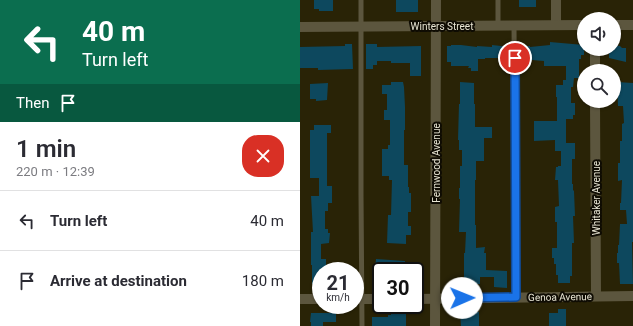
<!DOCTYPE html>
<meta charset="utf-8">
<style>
:root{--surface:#fff;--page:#f2f2f3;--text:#2b2b33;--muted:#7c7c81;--line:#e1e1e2}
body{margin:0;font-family:Roboto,sans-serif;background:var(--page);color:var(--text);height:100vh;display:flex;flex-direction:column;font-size:15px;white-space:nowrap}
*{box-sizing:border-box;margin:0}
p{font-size:13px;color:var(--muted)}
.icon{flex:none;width:22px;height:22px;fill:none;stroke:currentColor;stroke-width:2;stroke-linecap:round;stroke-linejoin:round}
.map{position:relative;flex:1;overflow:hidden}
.drawer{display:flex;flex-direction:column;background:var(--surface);width:300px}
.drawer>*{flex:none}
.hud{background:#0b6e4f;color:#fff;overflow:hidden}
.buttons{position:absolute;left:277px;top:12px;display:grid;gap:8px}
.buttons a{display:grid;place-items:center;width:44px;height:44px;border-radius:50%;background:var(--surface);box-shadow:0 1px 3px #0004;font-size:20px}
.speed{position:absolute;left:12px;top:262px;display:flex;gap:8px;font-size:20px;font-weight:700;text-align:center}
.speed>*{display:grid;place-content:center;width:52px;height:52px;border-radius:50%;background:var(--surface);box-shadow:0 1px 3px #0004;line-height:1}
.speed small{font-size:10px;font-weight:400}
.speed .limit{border:2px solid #111;border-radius:6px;background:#fff;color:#111}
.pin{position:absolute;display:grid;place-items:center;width:34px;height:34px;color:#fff;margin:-17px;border:2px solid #fff;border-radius:50%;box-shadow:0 1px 4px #0007}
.me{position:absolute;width:44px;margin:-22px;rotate:89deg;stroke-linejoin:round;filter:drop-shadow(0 0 3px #0008)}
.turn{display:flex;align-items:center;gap:14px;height:84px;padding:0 16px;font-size:18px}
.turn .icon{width:52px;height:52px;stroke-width:2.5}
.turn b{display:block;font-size:28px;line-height:34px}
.then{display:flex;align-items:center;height:38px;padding:0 16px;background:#0003;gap:8px;font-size:15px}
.round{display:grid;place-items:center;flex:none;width:42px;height:42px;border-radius:16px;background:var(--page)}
.head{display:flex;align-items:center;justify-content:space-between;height:68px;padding:0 16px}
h1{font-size:24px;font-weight:600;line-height:30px}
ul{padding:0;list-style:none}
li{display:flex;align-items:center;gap:12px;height:60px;padding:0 16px;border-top:1px solid var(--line)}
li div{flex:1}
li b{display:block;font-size:15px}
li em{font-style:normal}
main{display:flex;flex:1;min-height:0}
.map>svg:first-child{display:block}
.building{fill:#0d485e}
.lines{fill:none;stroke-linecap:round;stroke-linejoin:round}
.service{stroke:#5c563e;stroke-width:5}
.minor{stroke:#5c563e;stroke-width:10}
.route-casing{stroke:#114b97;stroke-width:10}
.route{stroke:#1a73e8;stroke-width:7}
.labels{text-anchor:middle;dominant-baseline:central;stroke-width:4;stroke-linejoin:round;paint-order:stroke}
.street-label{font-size:10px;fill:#e9e6d5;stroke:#0f0c03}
</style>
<main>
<section class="drawer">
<div class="hud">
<div class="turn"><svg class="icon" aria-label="left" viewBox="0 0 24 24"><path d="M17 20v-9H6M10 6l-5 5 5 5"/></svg><div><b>40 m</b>Turn left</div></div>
<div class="then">Then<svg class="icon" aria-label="arrive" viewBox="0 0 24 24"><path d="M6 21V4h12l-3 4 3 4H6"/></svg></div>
</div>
<div class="head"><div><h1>1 min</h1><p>220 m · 12:39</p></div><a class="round" style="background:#d93025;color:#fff"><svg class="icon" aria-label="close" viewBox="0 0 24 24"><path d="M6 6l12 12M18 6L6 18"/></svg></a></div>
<ul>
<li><svg class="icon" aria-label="left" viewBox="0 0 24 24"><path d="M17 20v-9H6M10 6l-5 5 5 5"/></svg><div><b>Turn left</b></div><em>40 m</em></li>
<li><svg class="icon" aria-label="arrive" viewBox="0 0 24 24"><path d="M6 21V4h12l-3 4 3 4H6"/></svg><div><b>Arrive at destination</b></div><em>180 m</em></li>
</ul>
</section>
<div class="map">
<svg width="333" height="326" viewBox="0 0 333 326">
<rect width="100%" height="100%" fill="#292306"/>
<!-- building -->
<g class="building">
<path d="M14 0H33V11H19V9H14Z"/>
<rect x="96" y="0" width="22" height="12"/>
<rect x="219" y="0" width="17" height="7"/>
<path d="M250 42 284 45V55H281V59H279V78H274L273 87H271V103H275V115H273V119H266V143H275V159H272V184H273V190L274 191 275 216H273L274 243H272V276H270V283H258V275H256V264H254V258H252V248H257V222H255V207L259 206 258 180H255L256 167H258V166H261V151H255V140L234 141V121H257V97H256V85H263V80H266V66H244V61L220 59V58H218V47H220V46H230V47L250 45Z"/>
<path d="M45 44H52L53 69 18 70V68H0V47L45 46Z"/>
<path d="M66 44H77V47L121 46V76H110V63H91V61H77V65H73V69H66Z"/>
<path d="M151 45H161L177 47V46L192 47V45L210 47V58H185V59H178V71H171V68H168L169 66H151V62H147V46H151Z"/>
<path d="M314 45 320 46 322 48H326V62L309 58V49H314Z"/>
<path d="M91 82H103L104 87 105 107V130H104V165H108V187H109V193H111V212H108V226H111V235H106V244L87 243 88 215H91L92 180H89V176H82V149H88V145H90V120H84V110H87V94H82V85H91Z"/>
<path d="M160 82 174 83V104H175V127H192V138H184V161H176V180H175V225H176V248L185 247 184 253H186V270L207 271V288L194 287V277H180V284H164V253H165L166 232H159L160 199H159V188H160V166H162V150H159V140H158L159 104H160Z"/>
<path d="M317 82 333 83V242H332L333 284H320L319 263H317V253H318V245H319L320 224H327L326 210H320V203H321L322 180 318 181V163H320V141H322V124L324 123 323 106H318Z"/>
<path d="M28 83 27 100 16 101V99H10V84Z"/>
<path d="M14 125H31V133H27V186H32V203H28V211H25V229H28V233H30L29 243 21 244V259H26V271H21V284H12V265H11V232H13L11 196H19V178H10V130H14Z"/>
<path d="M76 259 105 261V263H112V271L75 270Z"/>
<path d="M258 309H266V326H249V313H258Z"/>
<path d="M91 312H106V326H72V317H88V315H91Z"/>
<path d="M160 312H179V326H161Z"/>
<path d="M11 313H36V322H23V326H11V322H10Z"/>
</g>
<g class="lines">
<!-- service -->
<g class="service">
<path d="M61 0V194L62 326"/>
<path d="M198 0V26"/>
<path d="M214 26 216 297"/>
</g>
<!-- minor -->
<g class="minor">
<path d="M256 0V25"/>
<path d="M314 25H333"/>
<path d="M0 27 284 25"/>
<path d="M295 49V71"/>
<path d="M295 101 296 296"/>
<path d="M0 299H21"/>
<path d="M55 299H81"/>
<path d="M115 299 333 296"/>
<path d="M135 326 136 0"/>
</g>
</g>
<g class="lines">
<defs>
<path id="route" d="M162 298 216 297 215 58"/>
</defs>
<!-- route casing -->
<use href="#route" class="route-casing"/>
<!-- route -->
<use href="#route" class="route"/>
</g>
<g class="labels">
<!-- street labels -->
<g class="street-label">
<text x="142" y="26">Winters Street</text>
<text transform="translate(136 163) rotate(-90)">Fernwood Avenue</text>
<text transform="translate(296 198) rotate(-90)">Whitaker Avenue</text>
<text transform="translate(260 297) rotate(-1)">Genoa Avenue</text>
</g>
</g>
</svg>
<div class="buttons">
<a><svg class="icon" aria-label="sound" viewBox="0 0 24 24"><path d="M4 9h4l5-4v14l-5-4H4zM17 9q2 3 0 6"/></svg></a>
<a><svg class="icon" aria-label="search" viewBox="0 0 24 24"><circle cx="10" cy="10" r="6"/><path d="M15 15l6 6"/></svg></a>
</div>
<div class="speed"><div>21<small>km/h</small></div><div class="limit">30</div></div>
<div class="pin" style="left:215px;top:58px;background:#d93025"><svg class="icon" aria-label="arrive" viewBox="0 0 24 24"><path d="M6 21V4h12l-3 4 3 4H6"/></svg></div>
<svg class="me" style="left:162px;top:298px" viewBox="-20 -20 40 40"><circle r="19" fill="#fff"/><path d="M0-13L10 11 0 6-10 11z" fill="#1a73e8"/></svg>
</div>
</main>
